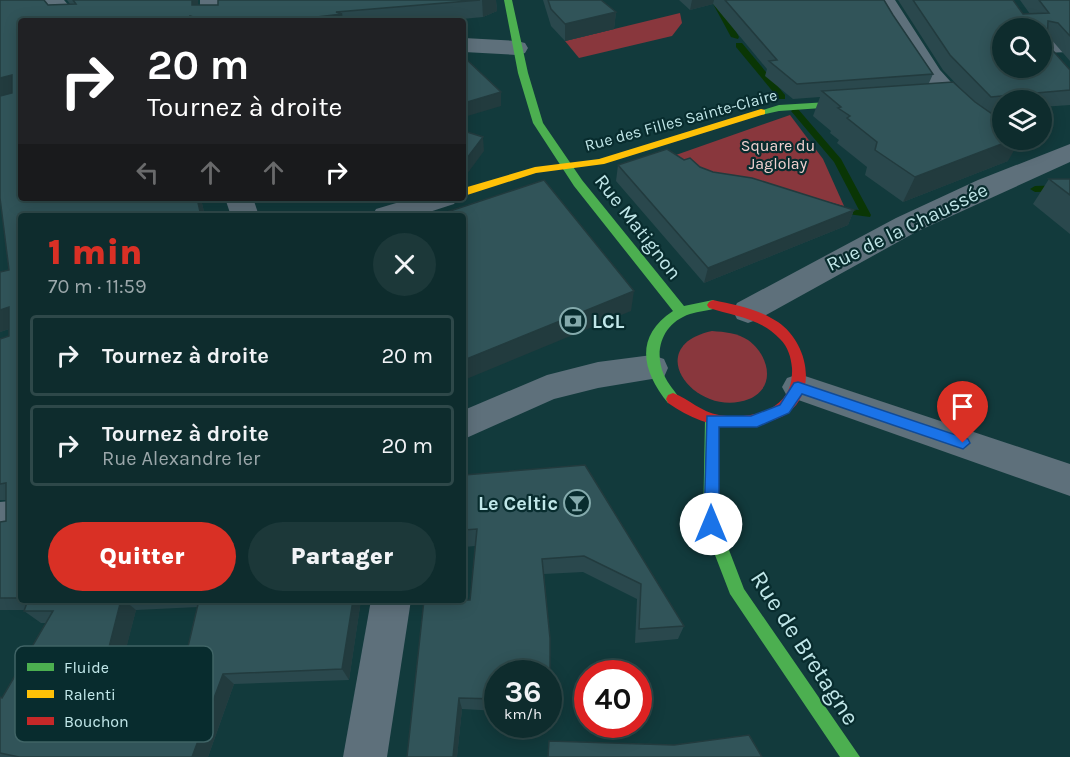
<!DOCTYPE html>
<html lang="fr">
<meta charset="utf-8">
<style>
:root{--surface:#0e2c2d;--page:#1c3839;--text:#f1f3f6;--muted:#9ba7aa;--line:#2e4849;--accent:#d93025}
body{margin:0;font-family:Karla,sans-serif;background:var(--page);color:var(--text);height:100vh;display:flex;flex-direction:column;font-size:22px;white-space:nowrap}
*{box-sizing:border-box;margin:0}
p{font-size:20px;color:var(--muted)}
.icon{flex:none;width:33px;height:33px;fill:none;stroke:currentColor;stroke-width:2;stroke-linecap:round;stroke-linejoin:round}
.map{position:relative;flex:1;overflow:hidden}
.sheet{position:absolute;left:18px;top:213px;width:448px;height:390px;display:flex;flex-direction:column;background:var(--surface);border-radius:6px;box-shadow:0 3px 15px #0003,0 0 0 2px var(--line)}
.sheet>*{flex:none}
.top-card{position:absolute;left:18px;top:18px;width:448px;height:183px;border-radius:6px;box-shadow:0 3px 15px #0003,0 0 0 2px var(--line);background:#202124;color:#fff;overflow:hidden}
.buttons{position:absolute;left:992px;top:18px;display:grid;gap:12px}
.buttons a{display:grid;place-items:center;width:60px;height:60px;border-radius:50%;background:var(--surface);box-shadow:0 3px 15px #0003,0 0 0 2px var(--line);font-size:30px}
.speed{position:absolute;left:484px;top:660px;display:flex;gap:12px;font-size:30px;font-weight:700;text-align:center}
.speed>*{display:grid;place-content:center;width:78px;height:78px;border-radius:50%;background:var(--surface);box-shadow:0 3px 15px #0003,0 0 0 2px var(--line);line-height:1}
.speed small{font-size:15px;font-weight:400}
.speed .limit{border:9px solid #d22;background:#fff;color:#111}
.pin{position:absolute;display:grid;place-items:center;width:51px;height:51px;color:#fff;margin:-62px -26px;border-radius:50% 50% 50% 0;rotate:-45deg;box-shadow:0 0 6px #0007}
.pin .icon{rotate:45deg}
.me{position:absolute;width:66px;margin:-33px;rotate:0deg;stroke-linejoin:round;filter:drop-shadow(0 0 4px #0008)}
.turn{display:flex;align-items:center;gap:21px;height:126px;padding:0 30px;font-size:27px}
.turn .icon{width:78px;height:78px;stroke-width:2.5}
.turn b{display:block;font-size:42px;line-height:51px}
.lanes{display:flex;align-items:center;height:57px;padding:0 30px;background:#0003;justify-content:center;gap:30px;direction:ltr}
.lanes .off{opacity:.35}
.round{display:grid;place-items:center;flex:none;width:63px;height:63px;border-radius:32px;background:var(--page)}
.head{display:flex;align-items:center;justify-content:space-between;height:102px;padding:0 30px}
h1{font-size:36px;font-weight:800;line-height:45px;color:var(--accent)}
.primary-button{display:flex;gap:12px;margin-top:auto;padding:12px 30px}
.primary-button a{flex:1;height:69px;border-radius:36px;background:var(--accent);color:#fff;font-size:24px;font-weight:800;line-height:69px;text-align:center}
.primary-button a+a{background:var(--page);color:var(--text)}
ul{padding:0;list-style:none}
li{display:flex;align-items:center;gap:18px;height:81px;margin:0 12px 9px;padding:0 18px;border:3px solid var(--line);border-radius:6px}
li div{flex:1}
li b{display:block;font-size:22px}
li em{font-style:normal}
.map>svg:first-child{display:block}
.green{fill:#89373d}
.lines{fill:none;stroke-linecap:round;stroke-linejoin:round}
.stream{fill:#0a3605;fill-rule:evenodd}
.street{fill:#5e707b;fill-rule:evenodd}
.fast{fill:#4caf50;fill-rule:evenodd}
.slow{fill:#ffc107;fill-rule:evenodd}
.jam{fill:#c62828;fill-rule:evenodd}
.wall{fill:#2a484d;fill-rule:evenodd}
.shaded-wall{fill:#223b3e}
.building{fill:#315459;stroke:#223b3e;stroke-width:1.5;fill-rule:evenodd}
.route{fill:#1a73e8;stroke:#114b97;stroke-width:1.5}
.labels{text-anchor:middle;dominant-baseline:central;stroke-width:4.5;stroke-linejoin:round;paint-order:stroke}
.far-street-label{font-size:16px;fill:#c1e7e9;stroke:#082c2e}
.far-park-label{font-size:16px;fill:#f2d1d0;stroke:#082c2e}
.street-label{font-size:20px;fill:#c1e7e9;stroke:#082c2e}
.poi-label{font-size:20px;font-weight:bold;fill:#c1e7e9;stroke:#082c2e;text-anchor:start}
.near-street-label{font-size:24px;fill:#c1e7e9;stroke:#082c2e}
.key{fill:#082c2e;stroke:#406466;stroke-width:1.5}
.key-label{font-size:16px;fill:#c1e7e9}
</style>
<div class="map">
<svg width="1070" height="757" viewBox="0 0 1070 757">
<rect width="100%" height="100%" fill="#123a3c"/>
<!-- green -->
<g class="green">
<path d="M680 13 682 23 672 36 579 58 565 41Z"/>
<path d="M790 115 823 159 844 206 694 167 673 156Z"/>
<path d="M712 331C725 332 737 333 748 340 769 355 777 387 749 399 697 420 639 347 712 331Z"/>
</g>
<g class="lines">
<!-- stream -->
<g class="stream">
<path d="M711 0H719L739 37 738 39 731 37Z"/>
<path d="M736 43H742L785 95V99H779L736 47Z"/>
<path d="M795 108 798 109 841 159 871 215 870 217 833 212V208L859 210 834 162 791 111Z"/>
<path d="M1070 185V191L1035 192 1030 189 1035 186Z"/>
</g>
<!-- street -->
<g class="street">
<path d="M41 0H64L82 21H59Z"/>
<rect x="200" y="0" width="22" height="21"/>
<path d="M873 0H895L940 70 980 114 977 119C970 121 965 122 959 119 929 100 891 31 873 0Z"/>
<path d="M464 38 517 41 525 43 528 48 525 53 517 55 464 52Z"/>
<path d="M1070 38V52L1041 53V41Z"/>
<path d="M1070 144V162L916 232 759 319 748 323 737 319 733 311 737 303 896 218 978 180Z"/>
<path d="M225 198H253L259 216H231Z"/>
<path d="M413 198H458L454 204 417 216H372L376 209Z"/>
<path d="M652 355 664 359 668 368 664 377 598 388 554 399 464 439V410L547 375 598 362Z"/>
<path d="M799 374 1070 464V496L787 396 782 387 787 378Z"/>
<path d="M21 500V534L0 536V502Z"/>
<path d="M371 600H411L387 757H343Z"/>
</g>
<!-- fast -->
<g class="fast">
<path d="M504 0H512L528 73 543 123 582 180 684 306 713 300 719 305 717 308C708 311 699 311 690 314 663 323 653 350 664 375 668 384 675 391 680 399L678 403H668C642 371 634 337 673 311L574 186 533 123 518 73Z"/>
<path d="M861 100 865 101V105L779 111 761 115 756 112 779 105Z"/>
<path d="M712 414 717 416 719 420V524L744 589 860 757H840L730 594 703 524 705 420 707 416Z"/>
</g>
<!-- slow -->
<path class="slow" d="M761 109 765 110V114L604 164 536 173 464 196V188L535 167 599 159Z"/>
<!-- jam -->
<path class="jam" d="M713 300C735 305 759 309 778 322 806 341 819 389 788 413 781 418 771 421 763 423 728 433 697 423 668 403L666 399 668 395 673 393C689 399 701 412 719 415 754 420 794 410 792 368 791 357 788 347 780 339 761 318 733 316 709 308L707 305 709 302Z"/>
</g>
<!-- wall -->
<g class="wall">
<path d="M0 0H44L48 5 70 4 67 0H198V5H218V0H496L497 11 483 17 441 21H21V198H203L201 199 205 216H21V600H361L349 680 234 684 208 757H0V697L2 698 46 623H41L24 611V610H0V522L6 521V500H0V339L9 336V329L0 332V272L9 270 0 198ZM198 607 183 668 121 667 136 610Z"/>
<path d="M543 0H601L616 12 614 29 565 41 551 26Z"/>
<path d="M679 0H884L893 15 933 74 929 83 961 89 943 70 898 0H1013L1023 14H1030L1020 0H1070V61L1050 38 1047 37V44L1070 70V105L1041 107V100H1002V111L990 112 1008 161 903 202 865 175 867 167 837 143 839 140 830 133 831 131 813 116 820 97 793 99 765 76 767 69 713 4 690 10Z"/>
<path d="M618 165 700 167 713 172 854 210 848 225 704 283 616 181Z"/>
<path d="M1049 179H1070V234L1033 204Z"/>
<path d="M365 198H395L387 199Z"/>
<path d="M585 465 684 626 678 639 635 643 637 599 583 572 544 574 550 638V713L549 712V674H498V711L462 709 457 757H407L424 600H470L475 546 464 547V475Z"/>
</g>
<!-- shaded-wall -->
<g class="shaded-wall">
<path d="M192 0H198V18L192 5Z"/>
<path d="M482 0H496L497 11 483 17Z"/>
<path d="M692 0H714L713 4 690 10Z"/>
<path d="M616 12 614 29 565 41V24Z"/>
<path d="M342 14 344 21H283Z"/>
<path d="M12 75 21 91 0 98V78Z"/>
<path d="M501 92V106L464 117V103Z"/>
<path d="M483 137 484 151 464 178V162Z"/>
<path d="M1012 140H1020L1008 161 903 202 915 177Z"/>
<path d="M197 198 203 199H201L205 216H201Z"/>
<path d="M854 210 848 225 704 283 708 268Z"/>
<path d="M634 291 631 311 464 380V360Z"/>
<path d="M9 307 21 325 0 332V310Z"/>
<path d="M121 600H124L136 610 119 677 104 667Z"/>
<path d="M353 600H361L349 680 342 669Z"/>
<path d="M223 674 234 684 208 757H192Z"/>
<path d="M459 698 462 709 457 757H453Z"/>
</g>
<!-- building -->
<g class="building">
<path d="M0 0H44L48 5 76 4 73 0H192V5H218V0H480L336 12 342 14 283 21H207L190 16 189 21H21V198H197L201 216H21V598H0V522L6 521V483L0 484V339L9 336V307L0 310V272L9 270 0 198V96L12 93V75L0 78Z"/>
<path d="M548 0H601L616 12 565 24 551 9Z"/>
<path d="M725 0H884L893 15 933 74 797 84 769 61 777 60Z"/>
<path d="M913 0H1013L1023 14 1049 13 1039 0H1070V36L1058 23 1048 21 1047 44 1070 70V90L991 97 950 55ZM1002 28H1041V68H1002Z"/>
<path d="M464 58 466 59 501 92 464 103Z"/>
<path d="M953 82 975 102 1002 121V140H1012L915 177 875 150 877 142 847 118 850 116 838 108 841 107 822 91Z"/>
<path d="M464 131 483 137 464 162Z"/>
<path d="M667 149 684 160 690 158 700 167 713 172 752 178 854 210 708 268 618 165Z"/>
<path d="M1049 179H1070V195Z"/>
<path d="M544 180 634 291 464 360V216H435Z"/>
<path d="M585 465 684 626 639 629 641 584 584 556 542 559 550 638V701H549V674H498V699L459 698 453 757H407L424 600H470L477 529 464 530V475Z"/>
<path d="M28 600H121L104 667 183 668 199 600H353L342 669 223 674 192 757H19L0 753V697L2 698 53 611H24Z"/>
<path d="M749 735 762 757H548L549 741 674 745Z"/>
</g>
<!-- route -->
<path class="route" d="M798 382 968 439 970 443 963 449 802 394 789 413 757 427H719V524L717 529H706L704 524 707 416H751L780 405 794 383Z"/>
<!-- icons -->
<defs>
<symbol id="bank-ring" viewBox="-11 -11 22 22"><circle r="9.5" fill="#082c2e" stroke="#84aaac" stroke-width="1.5"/><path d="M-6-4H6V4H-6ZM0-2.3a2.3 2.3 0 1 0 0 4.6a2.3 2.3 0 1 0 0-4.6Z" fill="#84aaac"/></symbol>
<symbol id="bar-ring" viewBox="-11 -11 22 22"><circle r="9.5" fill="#082c2e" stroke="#84aaac" stroke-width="1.5"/><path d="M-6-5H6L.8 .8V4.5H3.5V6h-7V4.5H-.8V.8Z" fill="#84aaac"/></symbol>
</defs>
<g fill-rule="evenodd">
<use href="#bank-ring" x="558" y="306" width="30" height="30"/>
<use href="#bar-ring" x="562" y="488" width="30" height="30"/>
</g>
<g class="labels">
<!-- far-street labels -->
<g class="far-street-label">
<text transform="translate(681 120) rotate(-15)">Rue des Filles Sainte-Claire</text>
</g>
<!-- far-park labels -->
<g class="far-park-label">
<text x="778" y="145">Square du<tspan x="778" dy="18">Jaglolay</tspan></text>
</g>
<!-- street labels -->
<g class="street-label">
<text transform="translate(638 227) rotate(52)">Rue Matignon</text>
<text transform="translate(907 227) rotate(-26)">Rue de la Chaussée</text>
</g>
<!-- poi labels -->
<g class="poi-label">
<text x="592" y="321">LCL</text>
<text x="558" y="503" text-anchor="end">Le Celtic</text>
</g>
<!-- near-street labels -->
<g class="near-street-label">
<text transform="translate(805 648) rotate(57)">Rue de Bretagne</text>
</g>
</g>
<!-- legend -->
<rect x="15" y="646" width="198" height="96" rx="9" class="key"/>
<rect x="27" y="663" width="27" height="8" fill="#4caf50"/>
<rect x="27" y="690" width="27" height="8" fill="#ffc107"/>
<rect x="27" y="717" width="27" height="8" fill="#c62828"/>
<g class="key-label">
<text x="64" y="673">Fluide</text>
<text x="64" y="700">Ralenti</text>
<text x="64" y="727">Bouchon</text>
</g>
</svg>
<div class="buttons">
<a><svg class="icon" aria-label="search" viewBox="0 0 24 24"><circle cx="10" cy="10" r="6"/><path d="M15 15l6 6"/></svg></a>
<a><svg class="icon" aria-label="layers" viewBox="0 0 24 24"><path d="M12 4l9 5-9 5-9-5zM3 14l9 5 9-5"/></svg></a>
</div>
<div class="speed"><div>36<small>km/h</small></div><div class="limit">40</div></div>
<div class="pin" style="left:963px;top:443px;background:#d93025"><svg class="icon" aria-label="arrive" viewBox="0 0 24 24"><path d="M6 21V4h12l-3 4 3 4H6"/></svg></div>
<svg class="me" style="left:711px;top:524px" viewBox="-20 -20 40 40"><circle r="19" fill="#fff"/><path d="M0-13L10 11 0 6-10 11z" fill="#1a73e8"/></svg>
<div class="top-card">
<div class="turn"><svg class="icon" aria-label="right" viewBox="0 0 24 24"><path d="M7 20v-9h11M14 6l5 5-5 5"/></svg><div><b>20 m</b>Tournez à droite</div></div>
<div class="lanes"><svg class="icon off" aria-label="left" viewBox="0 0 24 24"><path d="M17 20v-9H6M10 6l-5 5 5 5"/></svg><svg class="icon off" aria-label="ahead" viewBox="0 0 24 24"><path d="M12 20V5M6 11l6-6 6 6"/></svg><svg class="icon off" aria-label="ahead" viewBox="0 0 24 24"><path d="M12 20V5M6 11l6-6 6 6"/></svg><svg class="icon" aria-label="right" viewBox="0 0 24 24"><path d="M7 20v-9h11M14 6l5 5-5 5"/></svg></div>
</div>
<section class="sheet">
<div class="head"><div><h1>1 min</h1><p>70 m · 11:59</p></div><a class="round"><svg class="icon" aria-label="close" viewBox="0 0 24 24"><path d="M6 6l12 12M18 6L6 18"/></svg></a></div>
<ul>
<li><svg class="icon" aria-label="right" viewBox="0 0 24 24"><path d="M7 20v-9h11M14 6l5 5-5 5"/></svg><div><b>Tournez à droite</b></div><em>20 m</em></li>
<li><svg class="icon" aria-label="right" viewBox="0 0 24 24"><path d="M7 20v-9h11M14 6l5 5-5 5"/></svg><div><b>Tournez à droite</b><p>Rue Alexandre 1er</p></div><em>20 m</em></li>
</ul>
<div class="primary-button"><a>Quitter</a><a>Partager</a></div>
</section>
</div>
